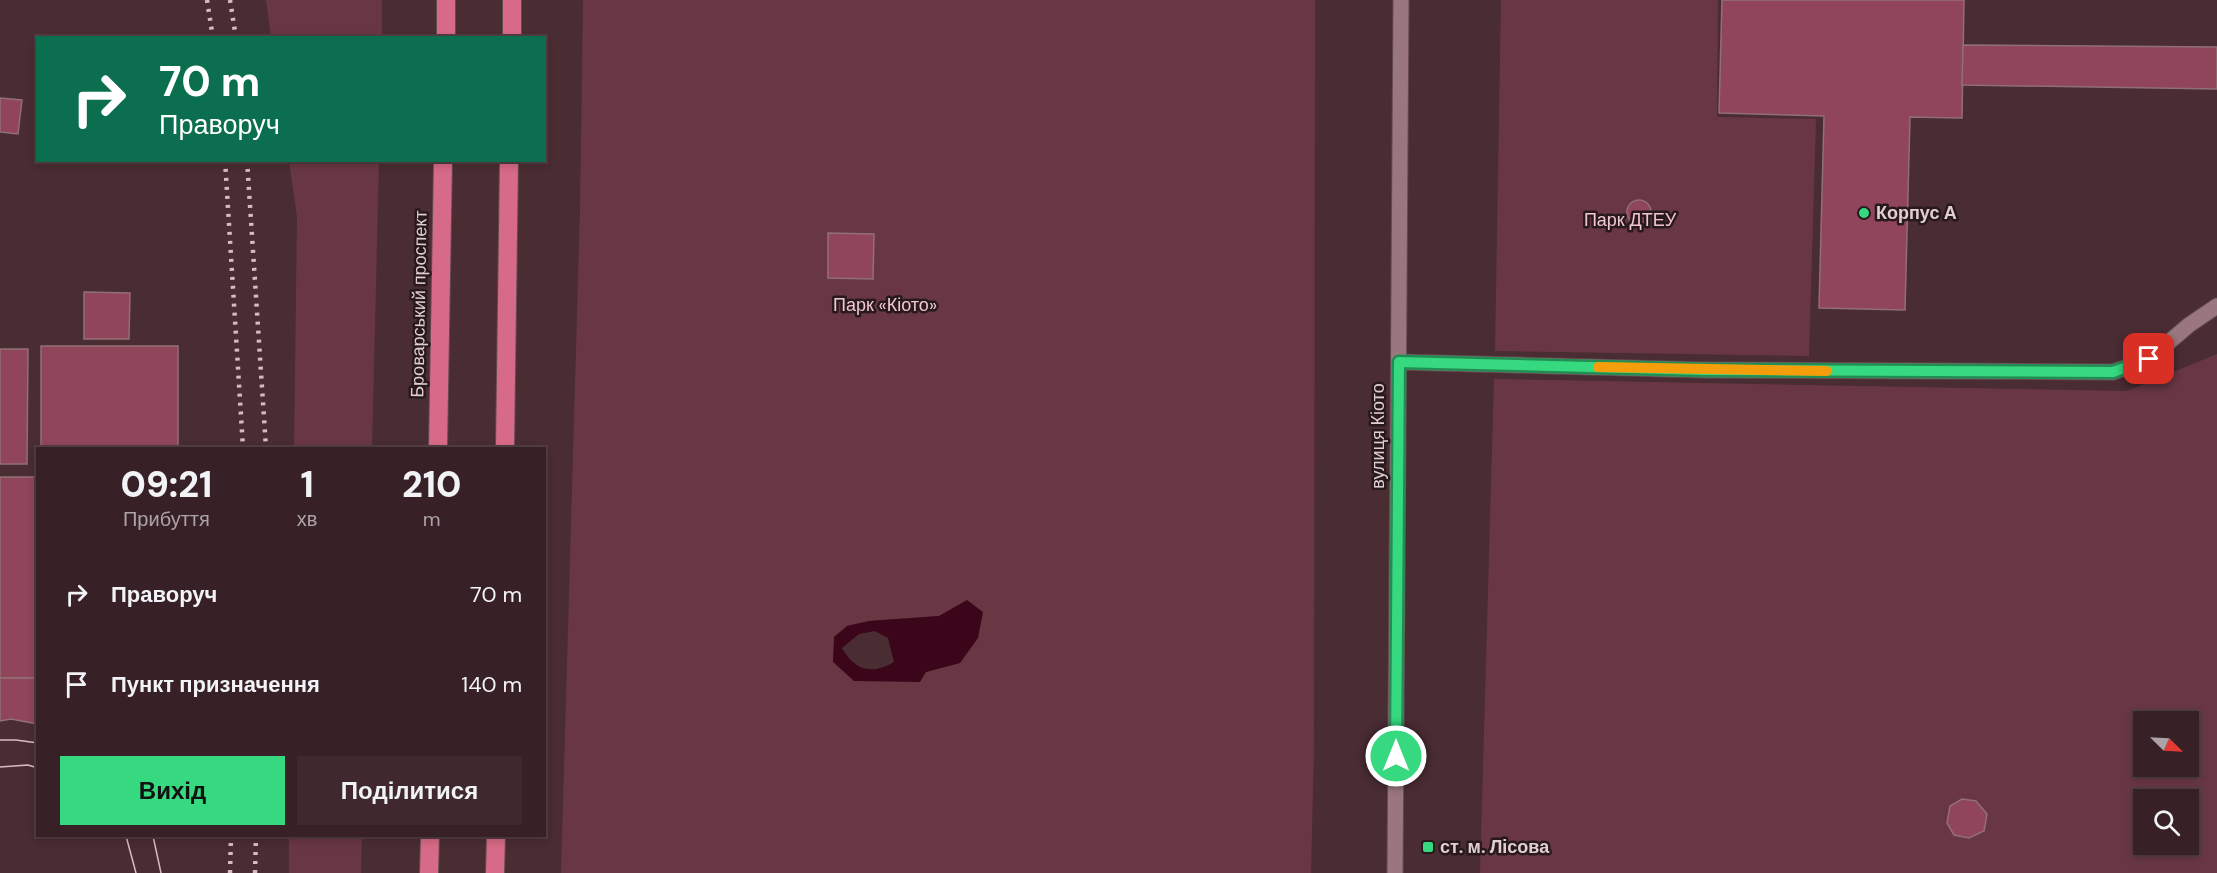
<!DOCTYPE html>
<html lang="uk">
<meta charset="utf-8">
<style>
:root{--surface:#382126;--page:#3f292e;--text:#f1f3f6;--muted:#aba3a7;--line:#523e43;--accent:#36d880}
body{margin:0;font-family:"DM Sans",sans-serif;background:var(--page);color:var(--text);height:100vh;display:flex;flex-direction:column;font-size:22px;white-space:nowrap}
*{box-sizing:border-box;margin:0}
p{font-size:20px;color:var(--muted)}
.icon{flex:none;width:33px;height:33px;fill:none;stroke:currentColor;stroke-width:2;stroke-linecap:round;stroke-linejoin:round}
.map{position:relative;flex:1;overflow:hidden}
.side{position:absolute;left:36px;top:447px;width:510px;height:390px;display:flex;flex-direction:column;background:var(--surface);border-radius:0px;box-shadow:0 3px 9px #0003,0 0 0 2px var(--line)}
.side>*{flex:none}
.top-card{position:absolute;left:36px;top:36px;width:510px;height:126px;border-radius:0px;box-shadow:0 3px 9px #0003,0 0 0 2px var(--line);background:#0b6e4f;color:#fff;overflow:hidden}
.needle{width:39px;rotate:114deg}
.tools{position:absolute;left:2133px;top:711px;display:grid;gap:12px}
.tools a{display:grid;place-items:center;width:66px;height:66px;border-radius:0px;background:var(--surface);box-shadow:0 3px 9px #0003,0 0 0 2px var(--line);font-size:30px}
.pin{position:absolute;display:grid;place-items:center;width:51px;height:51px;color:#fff;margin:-26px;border-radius:12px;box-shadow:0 3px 9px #0006}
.me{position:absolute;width:66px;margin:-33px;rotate:0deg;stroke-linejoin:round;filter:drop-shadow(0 0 4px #0008)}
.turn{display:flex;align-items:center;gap:21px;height:126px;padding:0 24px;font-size:27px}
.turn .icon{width:78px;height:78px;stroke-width:2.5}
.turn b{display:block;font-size:42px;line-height:51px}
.eta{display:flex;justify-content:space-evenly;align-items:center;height:102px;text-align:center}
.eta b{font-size:36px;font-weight:800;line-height:42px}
.cta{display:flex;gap:12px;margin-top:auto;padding:12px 24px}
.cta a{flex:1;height:69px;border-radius:0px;background:var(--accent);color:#111;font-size:24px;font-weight:800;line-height:69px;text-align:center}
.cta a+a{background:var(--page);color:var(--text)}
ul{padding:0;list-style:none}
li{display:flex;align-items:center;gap:18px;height:90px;padding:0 24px}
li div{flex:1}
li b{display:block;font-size:22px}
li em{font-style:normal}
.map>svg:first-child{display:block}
.green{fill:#693744;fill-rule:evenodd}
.water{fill:#3b061a;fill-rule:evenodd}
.building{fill:#90455a;stroke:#916f76;stroke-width:1.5}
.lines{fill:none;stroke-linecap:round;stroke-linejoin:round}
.minor-casing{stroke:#654c52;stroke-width:17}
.highway-casing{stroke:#654c52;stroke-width:20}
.minor{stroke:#9a777f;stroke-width:15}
.highway{stroke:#d76a88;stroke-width:18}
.tram{stroke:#d3bdc2;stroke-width:1.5}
.rail{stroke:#d3bdc2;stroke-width:4.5;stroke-dasharray:3 6;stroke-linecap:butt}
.route-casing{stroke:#238c53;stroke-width:15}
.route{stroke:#36d880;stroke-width:10}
.slow{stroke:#f59e0b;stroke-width:10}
.poi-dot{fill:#36d880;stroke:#27191c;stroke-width:2}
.labels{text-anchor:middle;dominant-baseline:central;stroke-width:5;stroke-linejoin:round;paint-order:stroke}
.poi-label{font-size:18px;font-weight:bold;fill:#e2ced2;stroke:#27191c;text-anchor:start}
.park-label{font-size:18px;fill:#f3c5cf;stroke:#27191c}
.street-label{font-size:18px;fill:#e2ced2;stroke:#27191c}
</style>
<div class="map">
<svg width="2217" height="873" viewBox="0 0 2217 873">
<rect width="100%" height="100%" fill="#4a2c33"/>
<!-- green -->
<g class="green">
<path d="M266 0H382V37H271Z"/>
<path d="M583 0H1315L1314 749 1311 873H561L580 210ZM939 616 960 663 926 672 854 681 834 637 847 626 869 621Z"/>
<path d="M1501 0H1718L1717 117 1816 119 1809 356 1495 351Z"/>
<path d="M289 161H379L372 448H294L297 217Z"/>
<path d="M2217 354V873H1480L1494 379 2127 391ZM2144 722H2188V766H2144ZM2144 800H2188V844H2144Z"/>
<path d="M289 836H362L361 873H289Z"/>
</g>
<!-- water -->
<path class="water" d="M967 600 983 612 978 638 960 663 926 672 920 682 854 681 833 662 834 637 847 626 869 621 939 616ZM875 631 888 638 894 662C872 675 855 671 842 648L859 634Z"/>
<!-- building -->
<g class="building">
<path d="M1722 0H1964L1962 118 1910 117 1905 310 1819 308 1824 116 1719 113Z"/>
<path d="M1963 45 2217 47V89L1962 85Z"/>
<path d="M0 98 22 100 18 134 0 132Z"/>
<circle cx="1639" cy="212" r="12"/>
<path d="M828 233 874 234 873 279 828 278Z"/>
<path d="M84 292 130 293 129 339H84Z"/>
<rect x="41" y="346" width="137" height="102"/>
<path d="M0 349H28L27 464H0Z"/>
<rect x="0" y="477" width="38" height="201"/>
<path d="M0 678H38V724L11 719 0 721Z"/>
<path d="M1962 799 1976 801 1987 814 1984 831 1969 838 1954 835 1947 823 1950 806Z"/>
</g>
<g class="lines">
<defs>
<g id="minor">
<path d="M1399 362 1706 370 2113 372 2149 359 2189 325 2217 306"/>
<path d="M1395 873 1401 0"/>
</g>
<g id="highway">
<path d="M446 38V0"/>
<path d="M512 38V0"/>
<path d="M438 448 443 160"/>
<path d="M505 448 509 160"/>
<path d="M429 873 430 836"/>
<path d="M495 873 496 836"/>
</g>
</defs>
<!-- minor casing -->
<use href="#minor" class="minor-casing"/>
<!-- highway casing -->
<use href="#highway" class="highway-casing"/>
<!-- minor -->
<use href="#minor" class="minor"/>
<!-- highway -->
<use href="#highway" class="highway"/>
<!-- tram -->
<g class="tram">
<path d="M0 740H16L38 743"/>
<path d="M0 767 28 765 38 768"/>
<path d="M126 836 136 873"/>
<path d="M153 836 161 873"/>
</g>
<!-- rail -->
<g class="rail">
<path d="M207 0 213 38"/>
<path d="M230 0 236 38"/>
<path d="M225 160 243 448"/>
<path d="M247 160 266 448"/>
<path d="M230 873 231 836"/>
<path d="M255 873 256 836"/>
</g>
</g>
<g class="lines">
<defs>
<path id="route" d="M1396 756 1399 362 1706 370 2113 372 2149 359"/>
</defs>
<!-- route casing -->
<use href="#route" class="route-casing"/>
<!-- route -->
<use href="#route" class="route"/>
<!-- slow -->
<path class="slow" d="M1598 367 1827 371"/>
</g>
<!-- markers -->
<g class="poi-dot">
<circle cx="1864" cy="213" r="6"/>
<rect x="1422" y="841" width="12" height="12" rx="3"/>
</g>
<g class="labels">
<!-- poi labels -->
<g class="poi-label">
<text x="1876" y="213">Корпус А</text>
<text x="1440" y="847">ст. м. Лісова</text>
</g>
<!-- park labels -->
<g class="park-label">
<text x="1630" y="220">Парк ДТЕУ</text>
<text x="885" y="305">Парк «Кіото»</text>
</g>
<!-- street labels -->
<g class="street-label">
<text transform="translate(419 304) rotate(-89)">Броварський проспект</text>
<text transform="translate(1378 436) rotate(-90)">вулиця Кіото</text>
</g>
</g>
</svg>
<div class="tools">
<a><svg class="needle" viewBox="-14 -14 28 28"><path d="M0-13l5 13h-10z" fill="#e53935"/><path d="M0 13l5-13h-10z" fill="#aba3a7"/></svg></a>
<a><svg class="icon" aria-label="search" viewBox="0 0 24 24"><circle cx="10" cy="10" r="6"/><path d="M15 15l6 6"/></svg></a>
</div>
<div class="pin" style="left:2149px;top:359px;background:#d93025"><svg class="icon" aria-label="arrive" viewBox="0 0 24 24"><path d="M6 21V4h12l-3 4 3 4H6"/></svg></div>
<svg class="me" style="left:1396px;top:756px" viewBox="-20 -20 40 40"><circle r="17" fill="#36d880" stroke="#fff" stroke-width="3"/><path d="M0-11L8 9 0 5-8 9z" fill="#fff"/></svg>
<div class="top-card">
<div class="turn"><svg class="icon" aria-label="right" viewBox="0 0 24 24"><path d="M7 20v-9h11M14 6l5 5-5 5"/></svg><div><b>70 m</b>Праворуч</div></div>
</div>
<section class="side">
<div class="eta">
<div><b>09:21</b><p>Прибуття</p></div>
<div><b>1</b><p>хв</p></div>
<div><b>210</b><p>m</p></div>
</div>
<ul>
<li><svg class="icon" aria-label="right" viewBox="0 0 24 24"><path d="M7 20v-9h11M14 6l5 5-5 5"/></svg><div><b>Праворуч</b></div><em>70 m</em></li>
<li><svg class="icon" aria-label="arrive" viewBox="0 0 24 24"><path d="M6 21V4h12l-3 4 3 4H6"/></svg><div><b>Пункт призначення</b></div><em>140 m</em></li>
</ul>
<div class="cta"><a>Вихід</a><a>Поділитися</a></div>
</section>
</div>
